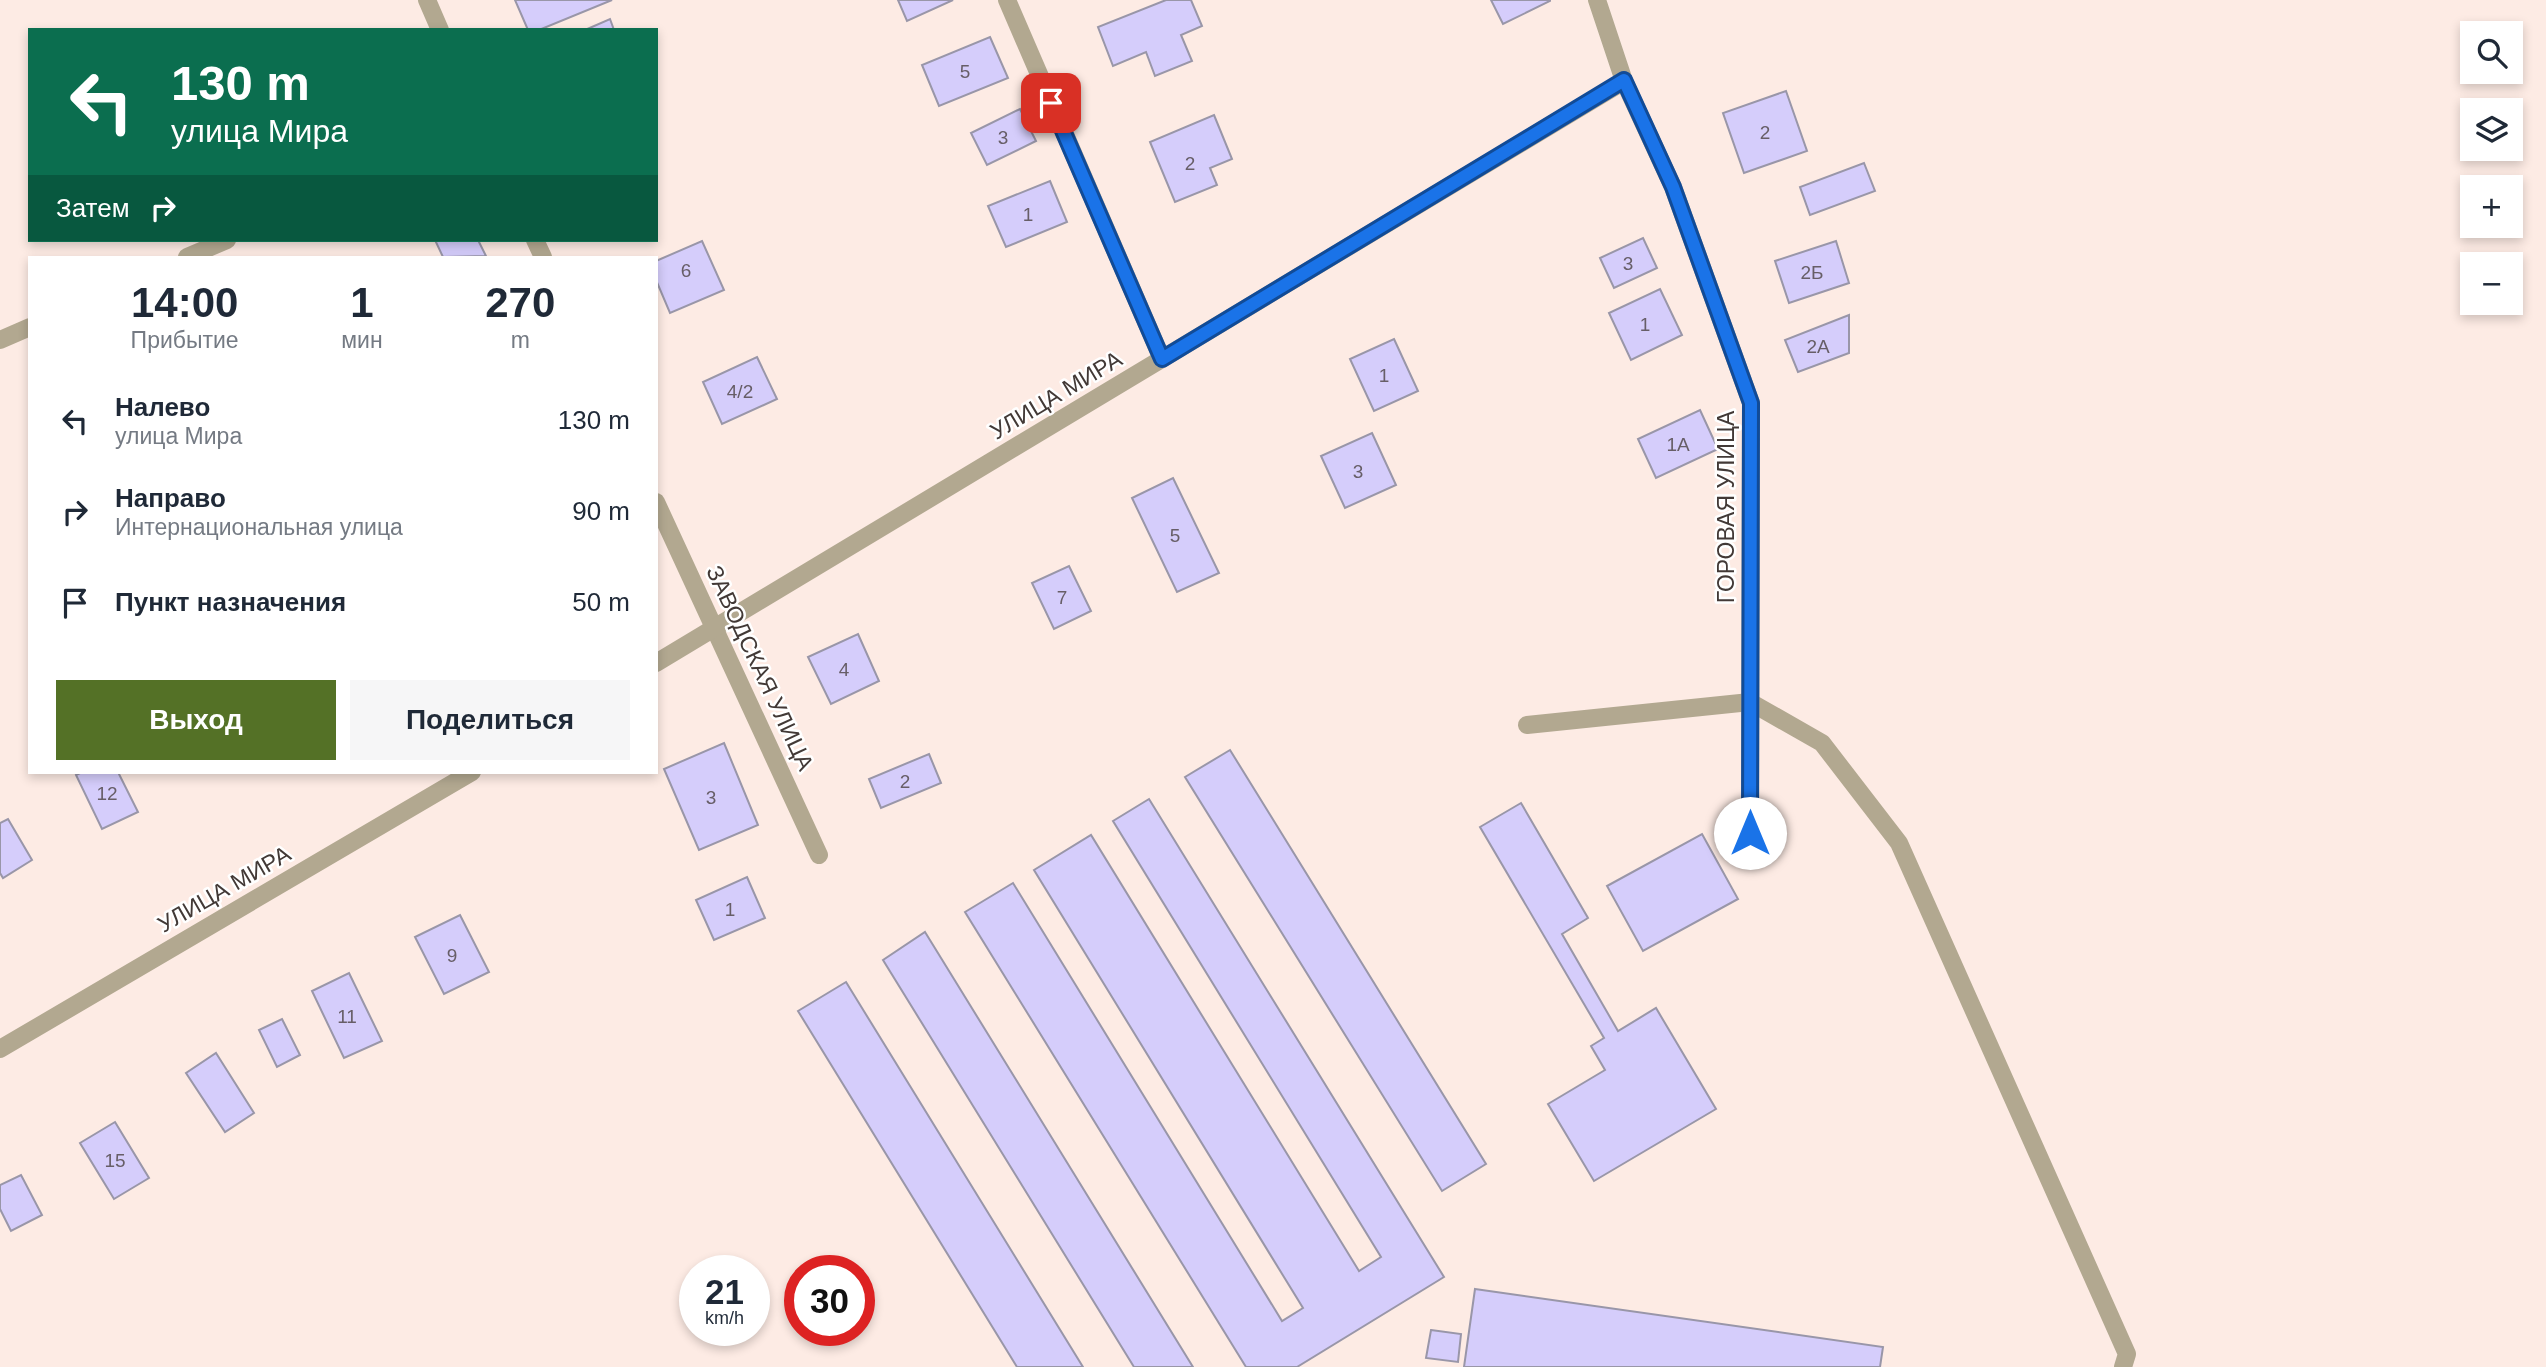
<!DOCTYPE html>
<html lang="ru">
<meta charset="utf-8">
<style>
:root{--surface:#fff;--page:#f6f6f7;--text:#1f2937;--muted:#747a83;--accent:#547126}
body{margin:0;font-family:Helvetica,sans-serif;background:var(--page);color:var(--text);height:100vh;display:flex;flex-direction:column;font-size:26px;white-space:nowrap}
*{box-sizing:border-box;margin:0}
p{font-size:23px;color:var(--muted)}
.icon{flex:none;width:38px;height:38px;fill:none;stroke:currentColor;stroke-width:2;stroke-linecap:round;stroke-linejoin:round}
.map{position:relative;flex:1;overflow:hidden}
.panel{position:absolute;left:28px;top:256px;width:630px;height:518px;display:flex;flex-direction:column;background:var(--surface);border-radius:0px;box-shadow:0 4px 10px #0003}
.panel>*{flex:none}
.guide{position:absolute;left:28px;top:28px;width:630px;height:214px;border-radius:0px;box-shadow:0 4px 10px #0003;background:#0b6e4f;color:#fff;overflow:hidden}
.controls{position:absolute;left:2460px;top:21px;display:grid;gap:14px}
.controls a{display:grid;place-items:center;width:63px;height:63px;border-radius:0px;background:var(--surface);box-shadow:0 4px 10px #0003;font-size:35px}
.speed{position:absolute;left:679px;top:1255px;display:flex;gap:14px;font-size:35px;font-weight:700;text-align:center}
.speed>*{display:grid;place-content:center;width:91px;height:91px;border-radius:50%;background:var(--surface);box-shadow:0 4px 10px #0003;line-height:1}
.speed small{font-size:18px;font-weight:400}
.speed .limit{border:10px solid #d22;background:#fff;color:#111}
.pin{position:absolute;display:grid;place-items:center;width:60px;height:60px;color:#fff;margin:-30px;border-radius:14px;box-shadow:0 4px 10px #0006}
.me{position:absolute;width:77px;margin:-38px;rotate:0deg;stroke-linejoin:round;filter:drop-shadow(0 0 5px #0008)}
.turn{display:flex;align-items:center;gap:24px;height:147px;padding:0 28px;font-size:32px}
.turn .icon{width:91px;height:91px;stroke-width:2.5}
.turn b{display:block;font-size:49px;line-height:60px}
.then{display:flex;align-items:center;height:66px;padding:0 28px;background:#0003;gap:14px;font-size:26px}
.eta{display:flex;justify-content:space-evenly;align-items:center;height:119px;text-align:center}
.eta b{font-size:42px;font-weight:700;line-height:49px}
.primary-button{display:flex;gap:14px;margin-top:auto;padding:14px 28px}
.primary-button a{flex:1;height:80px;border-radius:0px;background:var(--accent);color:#fff;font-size:28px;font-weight:700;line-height:80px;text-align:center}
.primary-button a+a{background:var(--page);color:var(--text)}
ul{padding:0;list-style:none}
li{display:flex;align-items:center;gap:21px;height:91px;padding:0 28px}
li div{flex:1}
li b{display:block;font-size:26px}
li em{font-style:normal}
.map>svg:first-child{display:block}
.building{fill:#d5cdfb;stroke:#9996a8;stroke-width:2}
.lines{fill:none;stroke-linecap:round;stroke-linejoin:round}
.service{stroke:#b2a890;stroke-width:18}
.minor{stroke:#b2a890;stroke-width:18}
.route-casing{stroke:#114b97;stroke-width:18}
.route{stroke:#1a73e8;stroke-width:12}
.labels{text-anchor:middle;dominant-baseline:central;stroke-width:5;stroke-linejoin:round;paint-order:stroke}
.number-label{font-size:19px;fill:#675e67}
.street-label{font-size:23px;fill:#423936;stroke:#fff}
</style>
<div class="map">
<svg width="2546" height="1367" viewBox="0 0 2546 1367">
<rect width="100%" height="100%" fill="#fdebe4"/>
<!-- building -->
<g class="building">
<path d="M515 0H612L539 30H528Z"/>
<path d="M898 0H953L907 21Z"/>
<path d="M1166 0H1191L1202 26 1181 35 1192 61 1155 76 1146 52 1113 66 1098 27Z"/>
<path d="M1491 0H1550V1L1503 24Z"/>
<path d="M610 19 614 30H585Z"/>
<path d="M990 37 1008 78 939 106 922 65Z"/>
<path d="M1786 91 1807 151 1744 173 1723 113Z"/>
<path d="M1020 109 1036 141 987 165 971 133Z"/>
<path d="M1214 115 1232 159 1210 168 1217 185 1175 202 1150 142Z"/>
<path d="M1864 163 1875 191 1810 215 1800 187Z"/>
<path d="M1050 181 1067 222 1006 247 988 206Z"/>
<path d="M1643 238 1657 268 1614 288 1600 258Z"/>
<path d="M435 240H478L486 256 443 257Z"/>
<path d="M702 241 724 290 670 313 656 280V261Z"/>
<path d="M1836 241 1849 283 1789 303 1775 261Z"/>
<path d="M1660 289 1682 335 1631 360 1609 313Z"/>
<path d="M1849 315V353L1798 372 1785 340Z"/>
<path d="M1394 339 1418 391 1374 411 1350 359Z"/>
<path d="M757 357 777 399 722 424 703 382Z"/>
<path d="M1700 410 1718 449 1656 478 1638 439Z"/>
<path d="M1372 433 1396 485 1345 508 1321 456Z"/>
<path d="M1173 478 1219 573 1177 592 1132 498Z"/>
<path d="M1069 566 1091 611 1054 629 1032 583Z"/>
<path d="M858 634 879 681 831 704 808 657Z"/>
<path d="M724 743 758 825 699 850 664 769Z"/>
<path d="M1230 750 1486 1164 1442 1191 1185 777Z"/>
<path d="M929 754 941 783 881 808 869 779Z"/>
<path d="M82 772H118L138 812 102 829 76 775Z"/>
<path d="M1149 799 1444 1277 1297 1367H1246L965 912 1013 883 1282 1321 1303 1308 1034 870 1091 835 1359 1271 1381 1257 1113 821Z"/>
<path d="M1521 803 1588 918 1562 934 1618 1031 1656 1008 1716 1109 1594 1181 1548 1104 1605 1070 1591 1046 1604 1038 1480 827Z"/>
<path d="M8 819 32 860 3 878 0 873V823Z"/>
<path d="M1702 834 1738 899 1643 951 1607 886Z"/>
<path d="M747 877 765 918 714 940 696 900Z"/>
<path d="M460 915 489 972 444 994 415 937Z"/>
<path d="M925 932 1193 1367H1134L883 960Z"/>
<path d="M349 973 382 1041 344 1058 312 991Z"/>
<path d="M846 982 1083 1367H1017L798 1011Z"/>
<path d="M282 1019 300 1055 277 1067 259 1030Z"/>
<path d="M216 1053 254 1113 225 1132 186 1073Z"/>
<path d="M115 1122 149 1178 114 1199 80 1143Z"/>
<path d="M21 1175 42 1215 11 1231 0 1209V1185Z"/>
<path d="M1475 1289 1883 1347 1880 1367H1464Z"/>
<path d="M1431 1330 1461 1334 1458 1362 1426 1358Z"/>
</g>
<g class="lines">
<!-- service -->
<path class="service" d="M1527 725 1750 702 1822 743 1899 843 2127 1354 2123 1367"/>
<!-- minor -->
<g class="minor">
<path d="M427 0 440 30"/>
<path d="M1007 0 1162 359"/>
<path d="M1597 0 1624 81 1673 187 1751 403 1750 833"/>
<path d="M535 240 543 257"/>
<path d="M187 257 227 240"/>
<path d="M0 340 30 327"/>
<path d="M656 502 819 855"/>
<path d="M656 663 1624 81"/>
<path d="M0 1049 472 772"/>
</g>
</g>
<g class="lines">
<defs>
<path id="route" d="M1051 103 1162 359 1624 80 1673 187 1751 403 1750 833"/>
</defs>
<!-- route casing -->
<use href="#route" class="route-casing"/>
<!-- route -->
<use href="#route" class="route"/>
</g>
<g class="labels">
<!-- number labels -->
<g class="number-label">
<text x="965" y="71">5</text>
<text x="1765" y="132">2</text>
<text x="1003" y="137">3</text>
<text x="1190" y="163">2</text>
<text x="1028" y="214">1</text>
<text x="1628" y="263">3</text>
<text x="686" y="270">6</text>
<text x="1812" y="272">2Б</text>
<text x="1645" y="324">1</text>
<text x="1818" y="346">2А</text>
<text x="1384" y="375">1</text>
<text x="740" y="391">4/2</text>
<text x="1678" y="444">1А</text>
<text x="1358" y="471">3</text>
<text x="1175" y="535">5</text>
<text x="1062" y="597">7</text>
<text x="844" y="669">4</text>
<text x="905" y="781">2</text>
<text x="107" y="793">12</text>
<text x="711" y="797">3</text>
<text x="730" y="909">1</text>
<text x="452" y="955">9</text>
<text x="347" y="1016">11</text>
<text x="115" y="1160">15</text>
</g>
<!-- street labels -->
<g class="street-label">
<text transform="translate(1056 395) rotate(-31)">УЛИЦА МИРА</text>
<text transform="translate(1726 507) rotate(-90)">ГОРОВАЯ УЛИЦА</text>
<text transform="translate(760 668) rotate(65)">ЗАВОДСКАЯ УЛИЦА</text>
<text transform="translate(224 889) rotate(-30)">УЛИЦА МИРА</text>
</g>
</g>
</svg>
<div class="controls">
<a><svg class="icon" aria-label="search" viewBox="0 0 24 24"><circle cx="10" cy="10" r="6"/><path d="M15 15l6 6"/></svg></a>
<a><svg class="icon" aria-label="layers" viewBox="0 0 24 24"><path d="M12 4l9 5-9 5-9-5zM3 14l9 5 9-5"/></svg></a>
<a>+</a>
<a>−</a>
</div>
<div class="speed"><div>21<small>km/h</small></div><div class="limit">30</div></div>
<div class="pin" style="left:1051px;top:103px;background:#d93025"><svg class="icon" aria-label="arrive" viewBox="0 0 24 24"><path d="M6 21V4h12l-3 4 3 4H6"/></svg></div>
<svg class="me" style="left:1750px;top:833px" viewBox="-20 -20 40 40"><circle r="19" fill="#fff"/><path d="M0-13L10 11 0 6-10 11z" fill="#1a73e8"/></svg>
<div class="guide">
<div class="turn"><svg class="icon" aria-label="left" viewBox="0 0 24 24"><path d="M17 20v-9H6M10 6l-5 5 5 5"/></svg><div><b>130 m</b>улица Мира</div></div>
<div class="then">Затем<svg class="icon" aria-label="right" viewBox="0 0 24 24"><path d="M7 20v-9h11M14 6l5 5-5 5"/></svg></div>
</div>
<section class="panel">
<div class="eta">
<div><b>14:00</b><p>Прибытие</p></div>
<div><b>1</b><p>мин</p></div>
<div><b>270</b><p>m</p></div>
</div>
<ul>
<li><svg class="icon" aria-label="left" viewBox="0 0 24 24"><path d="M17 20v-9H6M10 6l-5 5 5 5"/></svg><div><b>Налево</b><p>улица Мира</p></div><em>130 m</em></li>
<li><svg class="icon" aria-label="right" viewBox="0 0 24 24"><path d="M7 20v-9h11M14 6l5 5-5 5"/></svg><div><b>Направо</b><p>Интернациональная улица</p></div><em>90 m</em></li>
<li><svg class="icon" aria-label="arrive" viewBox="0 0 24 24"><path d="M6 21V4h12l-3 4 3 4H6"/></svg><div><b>Пункт назначения</b></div><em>50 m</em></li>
</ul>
<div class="primary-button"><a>Выход</a><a>Поделиться</a></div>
</section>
</div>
